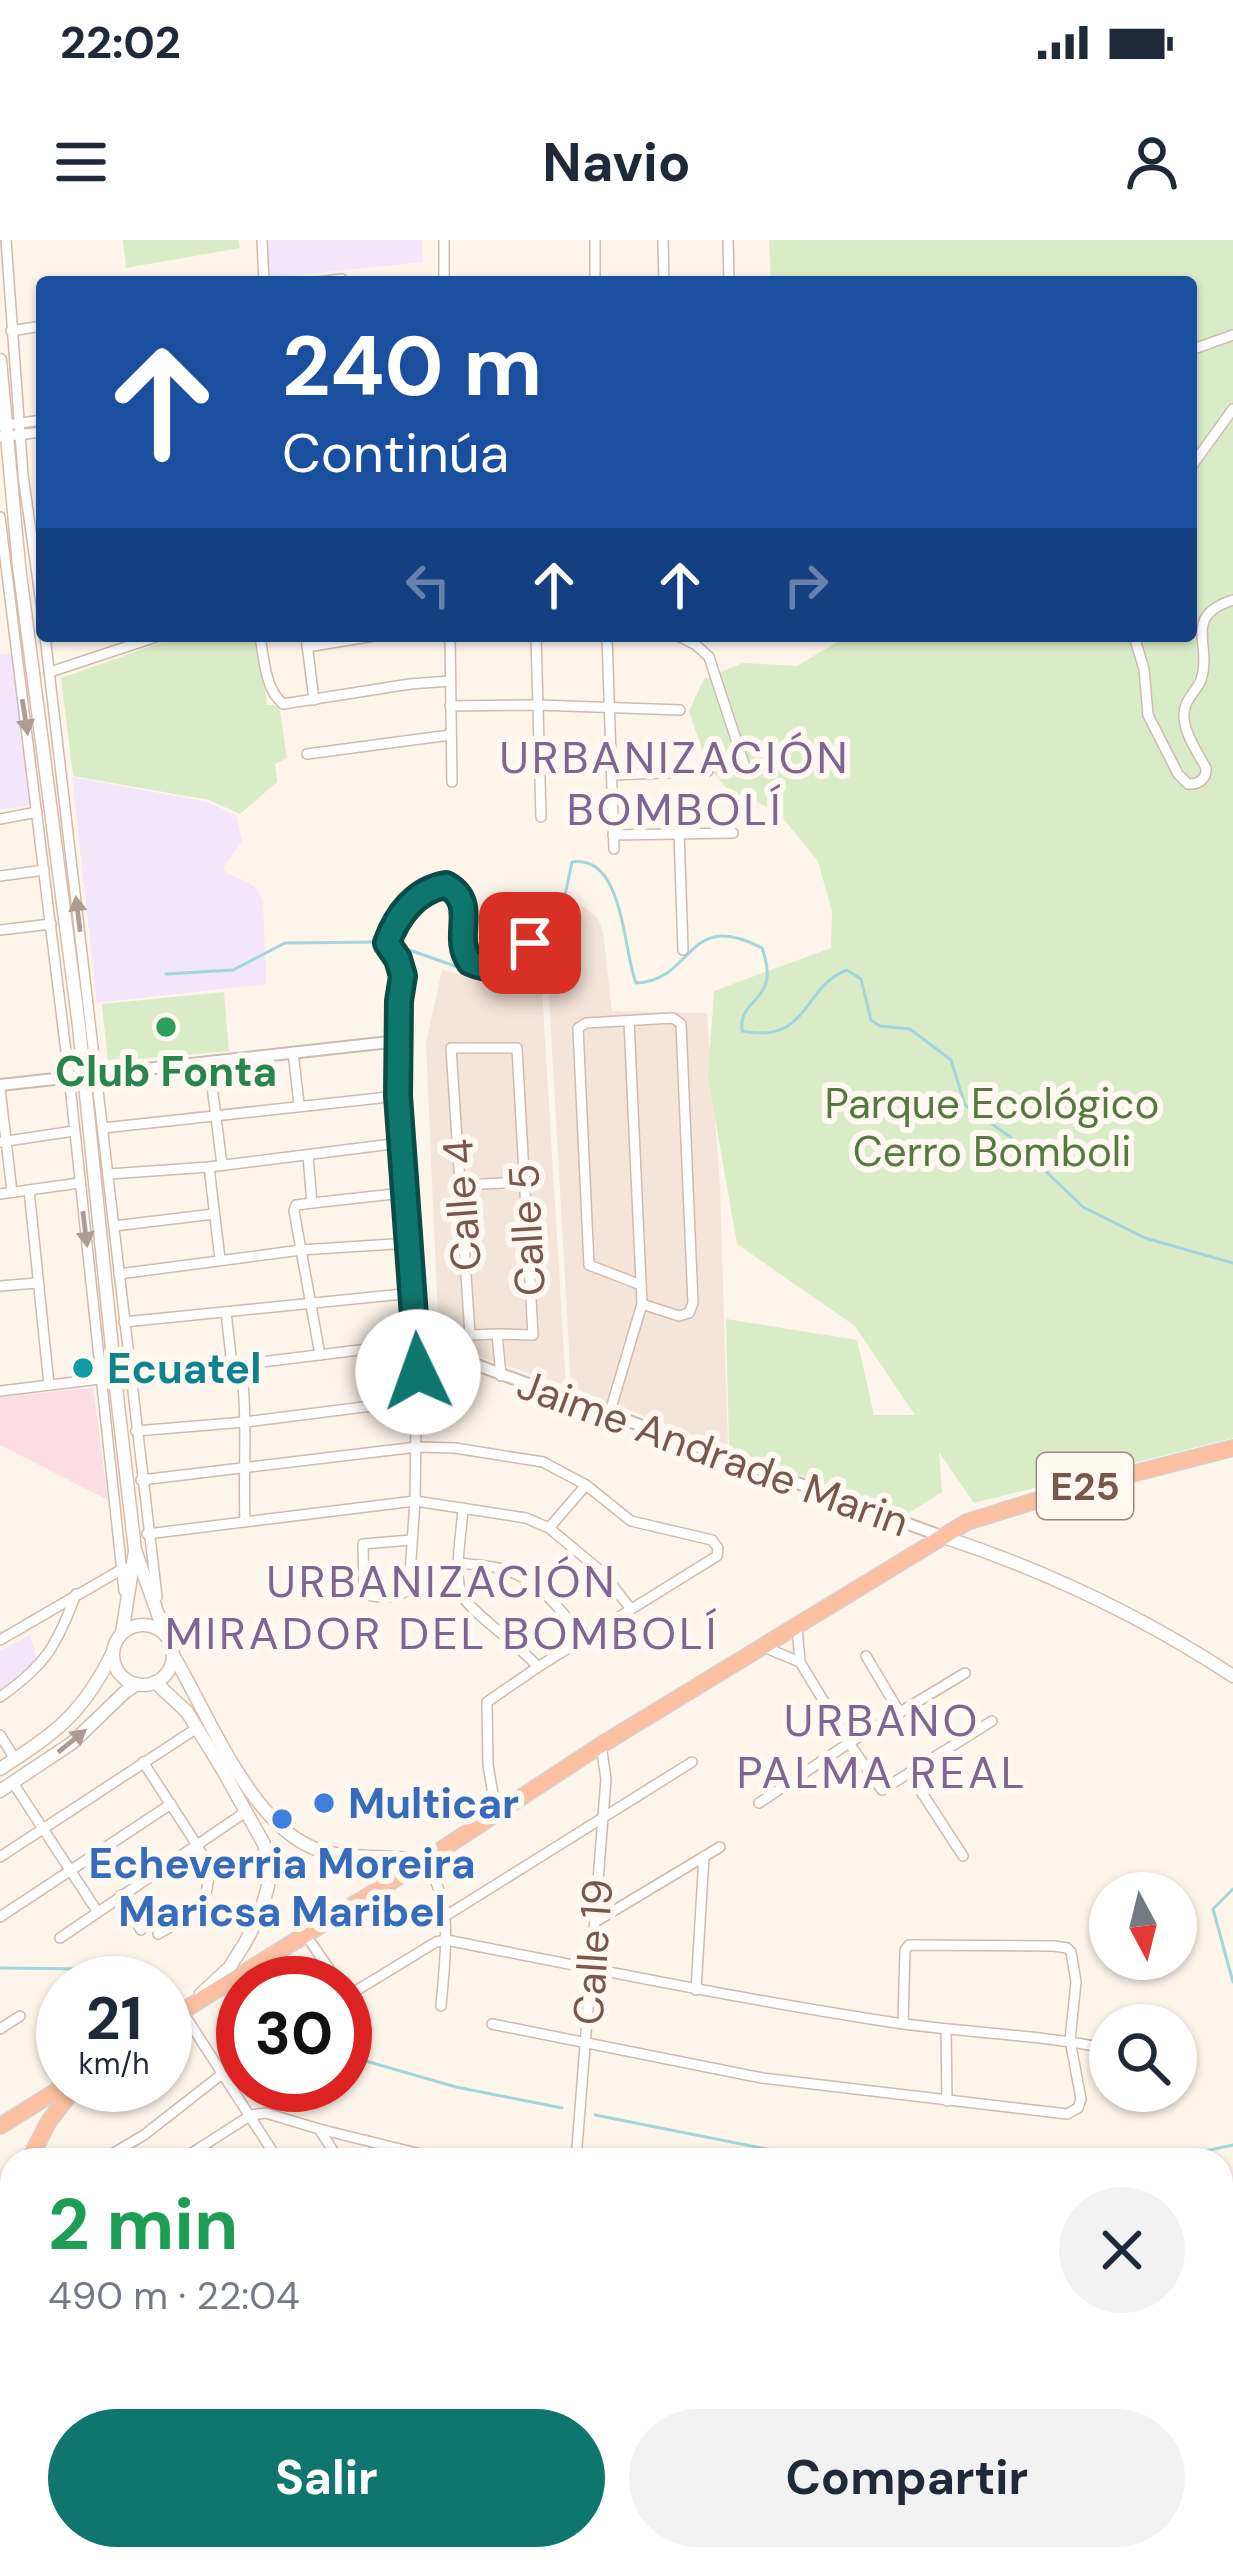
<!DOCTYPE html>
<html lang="es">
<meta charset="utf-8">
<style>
:root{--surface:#fff;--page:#f2f2f3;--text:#1f2937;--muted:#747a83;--accent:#0f766e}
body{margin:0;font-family:"DM Sans",sans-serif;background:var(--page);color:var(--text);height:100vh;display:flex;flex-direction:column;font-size:45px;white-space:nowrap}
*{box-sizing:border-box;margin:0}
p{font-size:39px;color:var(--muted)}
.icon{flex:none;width:66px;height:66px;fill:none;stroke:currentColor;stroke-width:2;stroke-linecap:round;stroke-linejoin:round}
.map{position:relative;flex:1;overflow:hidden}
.details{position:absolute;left:0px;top:1908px;width:1233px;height:423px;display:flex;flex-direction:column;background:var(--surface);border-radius:36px 36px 0 0;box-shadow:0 3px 9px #0004}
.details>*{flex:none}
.banner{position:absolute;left:36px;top:36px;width:1161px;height:366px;border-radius:12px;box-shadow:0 3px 9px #0004;background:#1a4fa0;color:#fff;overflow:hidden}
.needle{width:78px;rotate:173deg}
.fabs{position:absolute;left:1089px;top:1632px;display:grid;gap:24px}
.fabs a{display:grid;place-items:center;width:108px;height:108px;border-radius:50%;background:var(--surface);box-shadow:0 3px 9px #0004;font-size:60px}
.speed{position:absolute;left:36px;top:1716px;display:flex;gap:24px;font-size:60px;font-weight:700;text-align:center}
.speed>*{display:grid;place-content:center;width:156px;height:156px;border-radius:50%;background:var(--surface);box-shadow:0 3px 9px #0004;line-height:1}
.speed small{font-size:30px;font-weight:400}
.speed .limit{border:18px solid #d22;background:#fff;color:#111}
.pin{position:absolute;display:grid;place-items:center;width:102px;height:102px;color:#fff;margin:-51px;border-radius:24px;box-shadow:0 6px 18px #0006}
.me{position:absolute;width:132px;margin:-66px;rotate:357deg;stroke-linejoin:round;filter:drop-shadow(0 0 9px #0008)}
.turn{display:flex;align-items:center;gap:42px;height:252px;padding:0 48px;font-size:54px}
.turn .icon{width:156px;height:156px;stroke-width:2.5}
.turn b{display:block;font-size:84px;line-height:102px}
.lanes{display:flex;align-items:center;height:114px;padding:0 48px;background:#0003;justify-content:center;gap:60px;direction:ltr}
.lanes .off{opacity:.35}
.round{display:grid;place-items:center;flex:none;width:126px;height:126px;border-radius:63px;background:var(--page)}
.head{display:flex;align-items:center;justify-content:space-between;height:204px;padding:0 48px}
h1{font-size:72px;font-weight:700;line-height:90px;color:#1e9e55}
.primary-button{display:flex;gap:24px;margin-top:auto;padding:24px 48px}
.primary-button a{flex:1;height:138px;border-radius:72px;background:var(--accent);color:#fff;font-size:48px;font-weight:700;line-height:138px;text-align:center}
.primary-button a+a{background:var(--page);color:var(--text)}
.status{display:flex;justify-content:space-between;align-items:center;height:84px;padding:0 60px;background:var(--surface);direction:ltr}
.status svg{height:33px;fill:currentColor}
header{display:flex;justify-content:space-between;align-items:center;height:156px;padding:0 48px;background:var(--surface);font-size:54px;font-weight:700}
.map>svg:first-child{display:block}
.residential{fill:#f5e5d8}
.education{fill:#f1e6fa}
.medical{fill:#fbdde3}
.green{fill:#d9ecc7}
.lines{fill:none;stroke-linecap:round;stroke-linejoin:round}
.stream{stroke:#a3d6da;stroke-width:3}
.minor-casing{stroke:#d0baae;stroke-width:12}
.tertiary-casing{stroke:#d0baae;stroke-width:14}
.secondary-casing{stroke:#d6bcae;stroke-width:15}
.trunk-casing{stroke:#d9d0cd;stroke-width:18}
.minor{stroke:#fff;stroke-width:9}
.tertiary{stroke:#fff;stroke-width:10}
.secondary{stroke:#fff;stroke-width:12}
.trunk{stroke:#fac0a1;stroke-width:15}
.oneway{fill:#af9b94}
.route-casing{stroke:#0a4d48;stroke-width:30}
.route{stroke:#0f766e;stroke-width:21}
.leisure-dot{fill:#2e9e5b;stroke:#fff8f0;stroke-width:4.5}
.culture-dot{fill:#0f9aa8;stroke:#fff8f0;stroke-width:4.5}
.shop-dot{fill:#3f7fe0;stroke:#fff8f0;stroke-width:4.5}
.labels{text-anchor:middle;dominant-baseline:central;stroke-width:12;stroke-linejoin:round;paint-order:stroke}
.shield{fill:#fff8f0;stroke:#a1887d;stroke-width:3}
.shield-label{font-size:39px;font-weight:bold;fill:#79584c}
.leisure-label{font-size:42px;font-weight:bold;fill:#27864d;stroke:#fff8f0}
.park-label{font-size:42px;fill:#567941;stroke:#fff8f0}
.street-label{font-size:42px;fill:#79584c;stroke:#fff8f0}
.culture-label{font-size:42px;font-weight:bold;fill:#0d838f;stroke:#fff8f0;text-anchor:start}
.shop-label{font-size:42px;font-weight:bold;fill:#366cbe;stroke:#fff8f0;text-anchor:start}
.neighbourhood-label{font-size:45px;letter-spacing:3px;fill:#7f6494;stroke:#fff8f0}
</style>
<div class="status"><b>22:02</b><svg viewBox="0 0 49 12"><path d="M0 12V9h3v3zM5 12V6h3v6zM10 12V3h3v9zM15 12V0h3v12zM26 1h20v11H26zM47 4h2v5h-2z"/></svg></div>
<header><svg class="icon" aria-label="menu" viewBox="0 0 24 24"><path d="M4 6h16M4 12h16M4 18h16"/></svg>Navio<svg class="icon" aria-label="person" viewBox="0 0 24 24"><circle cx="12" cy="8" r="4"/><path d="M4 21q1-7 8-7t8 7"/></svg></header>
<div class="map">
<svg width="1233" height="2330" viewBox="0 0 1233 2330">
<rect width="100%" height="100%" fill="#fdf4ea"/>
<!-- residential -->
<g class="residential">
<path d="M582 666 598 678 603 692 612 771 707 773 720 946 728 1209 571 1147 546 702Z"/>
<path d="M540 716 566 1146 439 1103 426 803 442 730 489 741 524 729Z"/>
</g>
<!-- education -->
<g class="education">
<path d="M265 0H422L423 22 266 38Z"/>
<path d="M12 414 31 565 0 570V415Z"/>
<path d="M72 537 208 562 237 576 242 601 224 627V631L254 646 263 661 266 744 97 763Z"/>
<path d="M30 1395 37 1419 0 1451V1411Z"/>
</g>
<!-- medical -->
<path class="medical" d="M93 1148 108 1260 0 1205V1157Z"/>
<!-- green -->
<g class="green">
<path d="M123 0H239L240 8 126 28Z"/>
<path d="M769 0H1233V1198L974 1263 939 1212 942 1252 904 1276 729 1208 726 1079 857 1100 874 1175H915L855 1086 737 1004 708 838 714 751 831 708 832 672 818 621 777 571 729 551 707 524 689 471 704 439 743 423 797 426 839 401 837 396H1191V42H771Z"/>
<path d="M180 396H257L267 465H279L287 518 275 524 277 542 240 574 209 560 73 536 61 438Z"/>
<path d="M224 752 229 811 108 822 102 764Z"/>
</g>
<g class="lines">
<!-- stream -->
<g class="stream">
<path d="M398 706 486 737 513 729 519 723"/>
<path d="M530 711 560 679 572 622C624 614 623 711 636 743 695 741 685 668 762 708 782 764 738 755 742 791 809 805 802 747 847 730L861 739 871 780 880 786 910 789 951 820 965 865 1009 896 1083 967 1145 998 1233 1023"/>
<path d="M166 734 233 730 285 703 378 702"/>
<path d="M1233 1649 1213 1669 1233 1742"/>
<path d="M0 1728 88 1729"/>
<path d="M345 1815 456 1847 562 1868"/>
<path d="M595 1875 822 1920"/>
<path d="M1163 1920 1233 1905"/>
<path d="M1207 2319 1208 2330"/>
</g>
<defs>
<g id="minor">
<path d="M6 0 23 235 42 370"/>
<path d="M262 0 264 42"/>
<path d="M444 0V42"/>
<path d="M663 0 664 42"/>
<path d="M728 0 729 42"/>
<path d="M318 42 342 39"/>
<path d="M595 42V0"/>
<path d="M11 91 42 86"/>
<path d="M1191 110 1233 95"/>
<path d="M0 186 42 180"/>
<path d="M0 197 42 192"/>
<path d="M1191 227 1233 169"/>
<path d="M0 277 69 836 124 1351"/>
<path d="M45 396 157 1357"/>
<path d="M260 396C264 419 265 449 283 464L410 444 450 441"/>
<path d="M306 396 314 460"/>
<path d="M450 396 452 542"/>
<path d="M536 396 541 577"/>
<path d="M607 396 614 609"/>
<path d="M678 396 696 405 709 417 744 524"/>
<path d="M1134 396 1144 429 1148 475 1178 534 1188 544C1198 545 1207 539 1206 528 1198 513 1183 492 1184 474 1184 460 1196 452 1201 440 1213 404 1181 377 1233 360"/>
<path d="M307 407 374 396"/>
<path d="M50 432 159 396"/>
<path d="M450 466 538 465 680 470"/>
<path d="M307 514 450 495"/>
<path d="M613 535 708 531"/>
<path d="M0 579 37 572"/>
<path d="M679 592 683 710"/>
<path d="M613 595 733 593"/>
<path d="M0 636 44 630"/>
<path d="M0 690 51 684"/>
<path d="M399 801 402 729 387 703C397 675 416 650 446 645 481 662 451 691 465 715 474 733 505 730 518 718 523 714 526 708 530 703"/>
<path d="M293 812 299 864"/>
<path d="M209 822 222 925"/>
<path d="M0 849 12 952"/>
<path d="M103 888 398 856"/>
<path d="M0 902 74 891"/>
<path d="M308 916 312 963 296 965 294 971 320 1115"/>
<path d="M209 927 220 1019"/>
<path d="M109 934 209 927 400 903"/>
<path d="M460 945 525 942"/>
<path d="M29 950 49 1145"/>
<path d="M0 954 79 943"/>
<path d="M312 963 403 953"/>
<path d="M114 986 214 974"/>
<path d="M119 1034 301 1010 409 1003"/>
<path d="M641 1045 589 1025 578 788 586 783 673 778 681 784 693 1063 689 1073 679 1076 642 1064"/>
<path d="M0 1046 37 1043"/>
<path d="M226 1072 232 1126"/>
<path d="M124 1082 413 1053"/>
<path d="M497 1094 470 1095 451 808H517L533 1095 497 1094 501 1136"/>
<path d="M241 1125C248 1177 243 1230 245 1282"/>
<path d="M130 1138 417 1103 415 1261 409 1348C401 1359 375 1359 364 1353L363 1304 411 1300"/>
<path d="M0 1151 100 1139"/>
<path d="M609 1175 642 1064 629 781"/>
<path d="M136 1191 245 1182 419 1160"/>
<path d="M141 1240 417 1207 455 1208 543 1222 586 1245 631 1281 712 1300 718 1308 717 1316 538 1427 487 1462 488 1525 496 1572"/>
<path d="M463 1268C462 1290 453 1336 462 1355 469 1371 522 1407 538 1427"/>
<path d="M549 1288 586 1245"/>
<path d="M147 1294 415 1261 526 1278 549 1288 602 1332 630 1368"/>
<path d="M459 1323C475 1325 491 1325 506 1330 539 1340 564 1373 583 1399"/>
<path d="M797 1386 800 1422"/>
<path d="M0 1400 124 1328"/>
<path d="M764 1407 800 1422 849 1503 882 1550 992 1481"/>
<path d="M866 1416 900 1473"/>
<path d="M0 1457C46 1425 57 1405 76 1354"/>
<path d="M0 1495 15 1519"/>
<path d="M143 1522 197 1605 210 1630 205 1660 197 1671 158 1694"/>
<path d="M909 1533 963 1616"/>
<path d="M13 1543 97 1671"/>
<path d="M759 1563 849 1503 965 1433"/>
<path d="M0 1617 197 1488"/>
<path d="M424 1621C455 1663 445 1716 441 1766"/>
<path d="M121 1655 141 1690"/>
<path d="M0 1677 171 1564"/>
<path d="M444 1677 692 1522"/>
<path d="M595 1682 720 1607"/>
<path d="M305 1694 339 1743"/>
<path d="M60 1698 247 1571"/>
<path d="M696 1750 704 1616"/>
<path d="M345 1751 349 1755 436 1702 446 1700C594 1729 741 1759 890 1782 963 1793 1038 1794 1110 1809"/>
<path d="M182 1771 278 1920"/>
<path d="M492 1784 762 1838 1067 1874 1078 1868 1081 1859 1070 1800 1076 1742 1071 1712 1067 1708 1054 1706 909 1705 905 1710 903 1784"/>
<path d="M0 1789 20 1776"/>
<path d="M946 1789 947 1861"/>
<path d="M319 1889 339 1920"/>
<path d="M102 1920 144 1895 222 1834"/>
<path d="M181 1920 251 1875 266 1873 319 1889 445 1920"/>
<path d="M576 1920 606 1539 601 1505"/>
<path d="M1221 1987 1233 1986"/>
<path d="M1221 2024H1233"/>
<path d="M0 2034 12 2028"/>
<path d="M1221 2078H1233"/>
<path d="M1221 2093 1233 2092"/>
<path d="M0 2094 12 2088"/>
<path d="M0 2152 12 2145"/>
<path d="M0 2251H12"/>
<path d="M0 2302 12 2303"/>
<path d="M584 2319V2330"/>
<path d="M785 2319V2330"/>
<path d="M969 2319 970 2330"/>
<path d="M1039 2319 1040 2330"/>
<path d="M1110 2319V2330"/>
<path d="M157 2330 158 2319"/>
<path d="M246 2330V2319"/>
<path d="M332 2330V2319"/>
</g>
<path id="tertiary" d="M0 845 399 801 400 903 417 1103 941 1296"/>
<g id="secondary">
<path d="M0 120 19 326 79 786 116 1147 135 1310 165 1394"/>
<path d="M941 1296C1044 1330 1142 1376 1233 1436"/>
<circle cx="143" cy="1415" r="30"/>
<path d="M122 1393 135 1311"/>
<path d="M173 1415C208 1473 253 1592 322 1611 355 1620 390 1615 424 1621"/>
<path d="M155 1442 187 1472 221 1527 264 1604 269 1625 268 1646 260 1674 245 1703 229 1728 201 1754"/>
<path d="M0 1529C55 1493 82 1475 112 1414"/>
<path d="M0 1551 72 1503 125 1452 137 1444"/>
</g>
<g id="trunk">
<path d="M165 1782 424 1621 601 1505 967 1282 1073 1249 1233 1208"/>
<path d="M0 1886 66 1845"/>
<path d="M29 1920 49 1881 77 1845"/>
<path d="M0 1999 4 1975 12 1956"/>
</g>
</defs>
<!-- minor casing -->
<use href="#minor" class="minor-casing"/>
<!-- tertiary casing -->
<use href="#tertiary" class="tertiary-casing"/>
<!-- secondary casing -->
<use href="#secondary" class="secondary-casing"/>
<!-- trunk casing -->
<use href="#trunk" class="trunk-casing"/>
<!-- minor -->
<use href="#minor" class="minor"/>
<!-- tertiary -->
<use href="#tertiary" class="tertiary"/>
<!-- secondary -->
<use href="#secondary" class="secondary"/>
<!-- trunk -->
<use href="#trunk" class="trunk"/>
</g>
<!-- one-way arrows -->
<defs><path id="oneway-solid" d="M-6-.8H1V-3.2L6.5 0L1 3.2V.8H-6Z" transform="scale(3)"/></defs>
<g class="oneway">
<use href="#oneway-solid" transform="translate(25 477) rotate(81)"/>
<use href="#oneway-solid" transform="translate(78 674) rotate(-97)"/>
<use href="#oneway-solid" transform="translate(85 989) rotate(83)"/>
<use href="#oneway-solid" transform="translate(72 1501) rotate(-39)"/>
</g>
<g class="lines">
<defs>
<path id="route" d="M418 1132 398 856 399 761 403 736 398 719 387 703C397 675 416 650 446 645 480 664 451 695 470 722 498 734 513 725 530 703"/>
</defs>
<!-- route casing -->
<use href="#route" class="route-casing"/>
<!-- route -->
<use href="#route" class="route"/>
</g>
<!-- markers -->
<circle class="leisure-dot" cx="166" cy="787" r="12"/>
<circle class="culture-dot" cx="83" cy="1128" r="12"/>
<g class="shop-dot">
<circle cx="324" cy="1563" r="12"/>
<circle cx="282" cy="1579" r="12"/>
</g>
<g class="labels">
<!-- shield labels -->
<rect class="shield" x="1037" y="1213" width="96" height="66" rx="9"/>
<g class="shield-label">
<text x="1085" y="1246">E25</text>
</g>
<!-- leisure labels -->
<g class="leisure-label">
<text x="166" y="831">Club Fonta</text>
</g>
<!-- park labels -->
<g class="park-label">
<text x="992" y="863">Parque Ecológico<tspan x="992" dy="48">Cerro Bomboli</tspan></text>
</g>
<!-- street labels -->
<g class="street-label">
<text transform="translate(462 965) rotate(-94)">Calle 4</text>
<text transform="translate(527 990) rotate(-93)">Calle 5</text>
<text transform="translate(713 1213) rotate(20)">Jaime Andrade Marin</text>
<text transform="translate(593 1712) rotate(-86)">Calle 19</text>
</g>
<!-- culture labels -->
<g class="culture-label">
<text x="107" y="1128">Ecuatel</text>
</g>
<!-- shop labels -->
<g class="shop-label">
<text x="348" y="1563">Multicar</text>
<text x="282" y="1623" text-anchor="middle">Echeverria Moreira<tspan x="282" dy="48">Maricsa Maribel</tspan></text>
</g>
<!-- neighbourhood labels -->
<g class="neighbourhood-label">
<text x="675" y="517">URBANIZACIÓN<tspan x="675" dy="52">BOMBOLÍ</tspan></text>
<text x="442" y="1341">URBANIZACIÓN<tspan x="442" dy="52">MIRADOR DEL BOMBOLÍ</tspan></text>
<text x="882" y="1480">URBANO<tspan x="882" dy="52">PALMA REAL</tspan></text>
</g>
</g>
</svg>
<div class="fabs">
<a><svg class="needle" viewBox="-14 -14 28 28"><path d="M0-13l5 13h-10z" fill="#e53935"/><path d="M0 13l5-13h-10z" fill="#747a83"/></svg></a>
<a><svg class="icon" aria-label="search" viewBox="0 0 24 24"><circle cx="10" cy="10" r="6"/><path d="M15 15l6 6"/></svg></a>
</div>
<div class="speed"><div>21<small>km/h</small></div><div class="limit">30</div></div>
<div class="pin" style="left:530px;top:703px;background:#d93025"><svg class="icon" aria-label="arrive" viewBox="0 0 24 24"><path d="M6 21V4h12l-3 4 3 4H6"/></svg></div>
<svg class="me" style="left:418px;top:1132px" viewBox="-20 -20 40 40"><circle r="19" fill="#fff"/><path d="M0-13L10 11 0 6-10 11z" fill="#0f766e"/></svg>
<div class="banner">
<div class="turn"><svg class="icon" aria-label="ahead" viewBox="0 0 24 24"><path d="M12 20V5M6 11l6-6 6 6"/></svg><div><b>240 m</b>Continúa</div></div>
<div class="lanes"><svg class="icon off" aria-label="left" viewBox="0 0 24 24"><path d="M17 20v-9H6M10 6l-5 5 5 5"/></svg><svg class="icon" aria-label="ahead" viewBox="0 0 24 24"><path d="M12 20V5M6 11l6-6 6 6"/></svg><svg class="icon" aria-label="ahead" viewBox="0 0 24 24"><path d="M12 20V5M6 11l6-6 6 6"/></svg><svg class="icon off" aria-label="right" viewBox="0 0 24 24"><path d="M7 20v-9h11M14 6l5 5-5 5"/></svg></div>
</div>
<section class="details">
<div class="head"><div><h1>2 min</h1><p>490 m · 22:04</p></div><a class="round"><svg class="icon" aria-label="close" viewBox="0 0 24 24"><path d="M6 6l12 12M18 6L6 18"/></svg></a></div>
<div class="primary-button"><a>Salir</a><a>Compartir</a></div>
</section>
</div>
